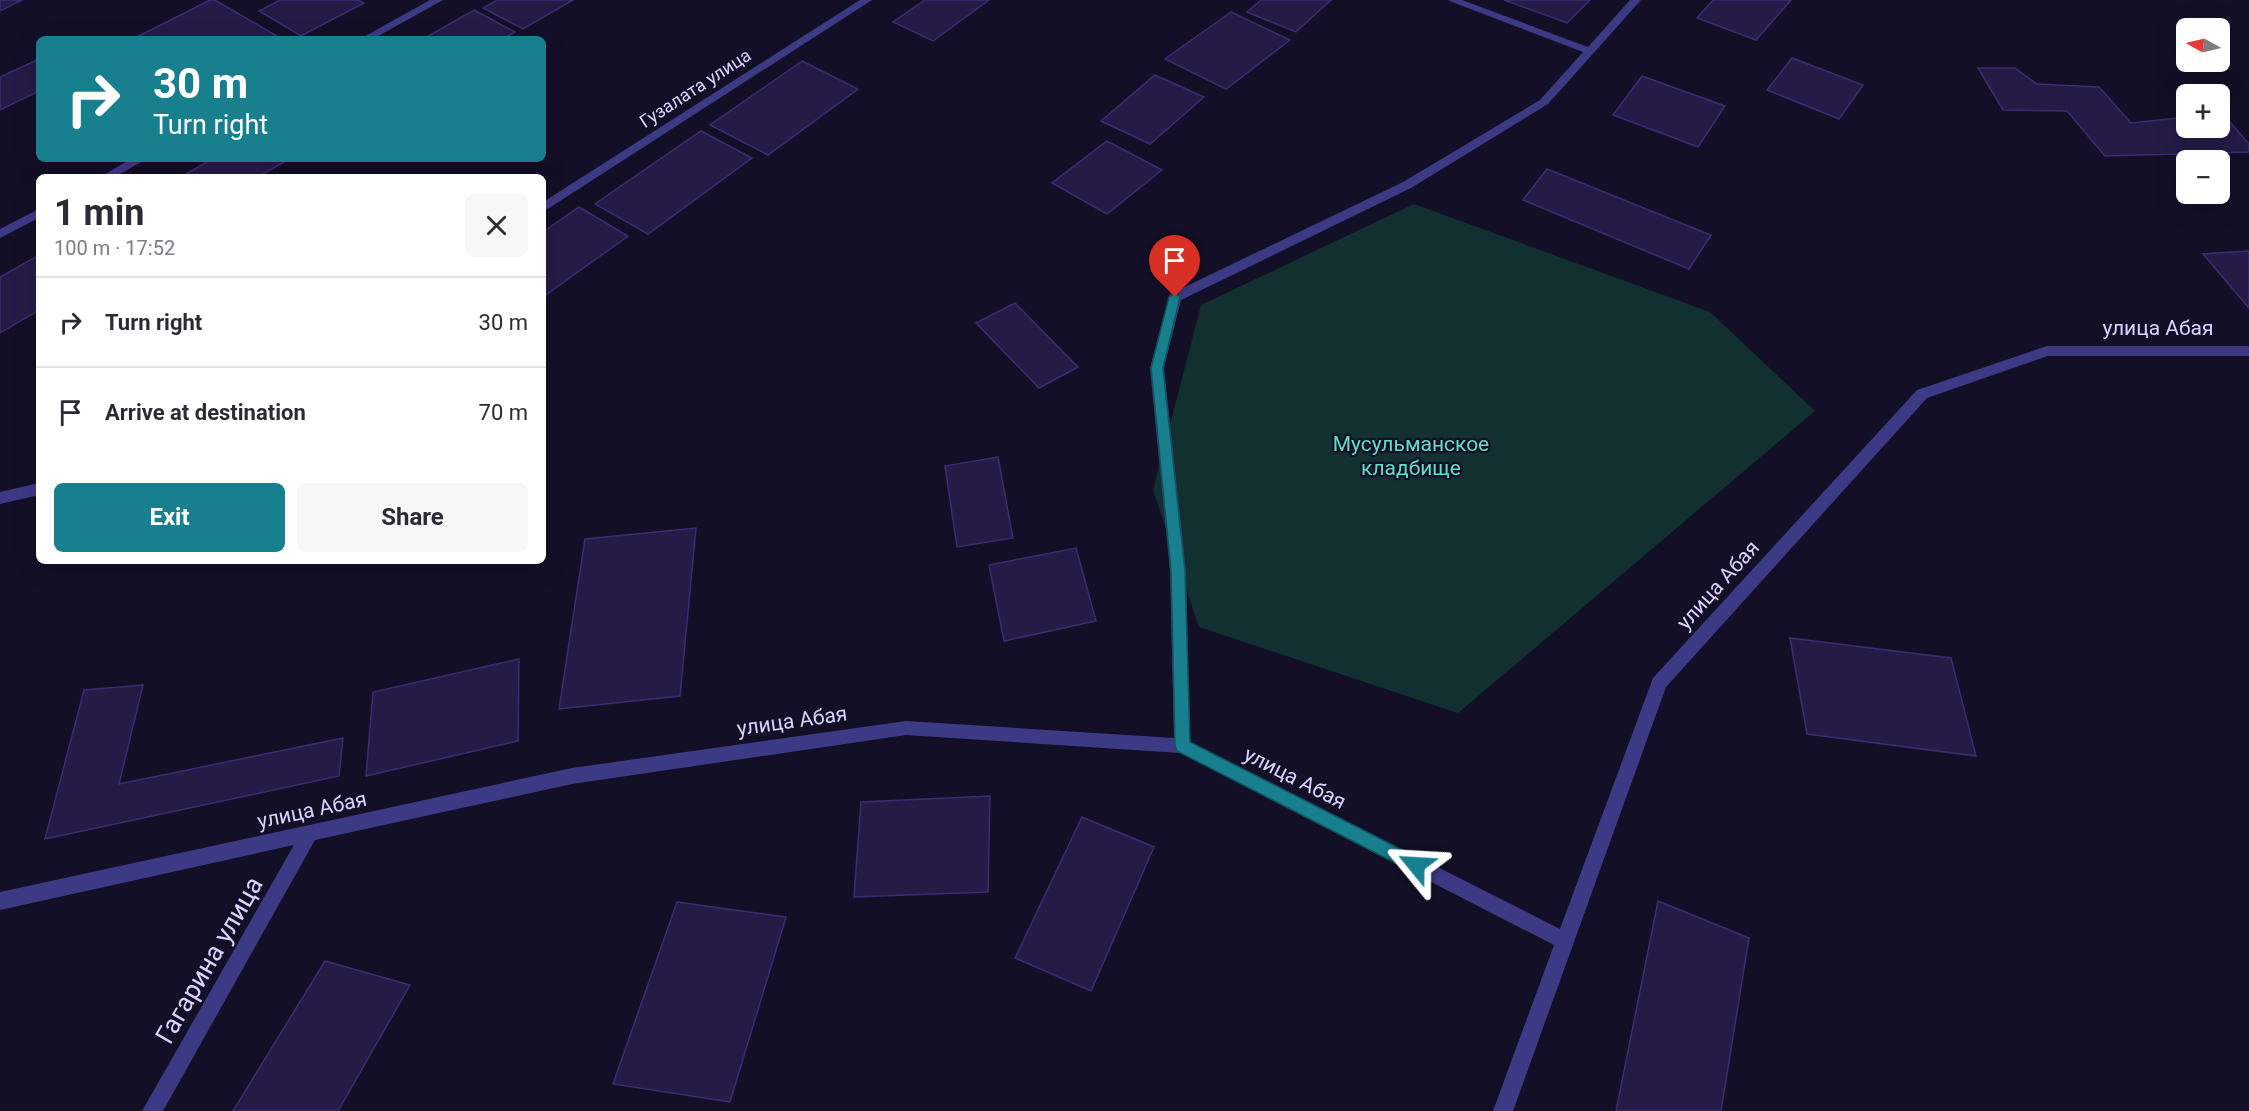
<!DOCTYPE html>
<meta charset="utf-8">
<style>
:root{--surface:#fff;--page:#f7f7f7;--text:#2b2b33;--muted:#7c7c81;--line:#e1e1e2;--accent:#187f8f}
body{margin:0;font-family:Roboto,sans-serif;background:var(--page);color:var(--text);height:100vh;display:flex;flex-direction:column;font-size:22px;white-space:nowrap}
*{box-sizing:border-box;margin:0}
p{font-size:20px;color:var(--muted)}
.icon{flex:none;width:33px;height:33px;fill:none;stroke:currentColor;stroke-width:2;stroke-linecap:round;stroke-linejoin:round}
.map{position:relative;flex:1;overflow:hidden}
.drawer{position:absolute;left:36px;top:174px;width:510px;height:390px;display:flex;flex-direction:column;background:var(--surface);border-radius:9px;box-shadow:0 6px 24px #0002}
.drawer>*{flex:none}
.top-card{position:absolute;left:36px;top:36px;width:510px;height:126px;border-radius:9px;box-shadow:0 6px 24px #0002;background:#187f8f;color:#fff;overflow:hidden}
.needle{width:39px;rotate:278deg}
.controls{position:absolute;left:2176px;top:18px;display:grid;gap:12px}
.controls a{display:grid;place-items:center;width:54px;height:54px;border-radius:9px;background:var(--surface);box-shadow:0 6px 24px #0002;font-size:30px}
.pin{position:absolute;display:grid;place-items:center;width:51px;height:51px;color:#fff;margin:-62px -26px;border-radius:50% 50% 50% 0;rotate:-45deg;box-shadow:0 0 6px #0007}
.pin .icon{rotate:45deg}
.me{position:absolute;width:66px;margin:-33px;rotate:297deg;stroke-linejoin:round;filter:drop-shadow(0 0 4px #0008)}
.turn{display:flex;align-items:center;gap:21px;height:126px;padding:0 18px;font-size:27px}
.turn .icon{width:78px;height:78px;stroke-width:2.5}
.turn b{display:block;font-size:42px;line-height:51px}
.round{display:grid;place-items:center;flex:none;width:63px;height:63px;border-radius:9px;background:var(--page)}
.overview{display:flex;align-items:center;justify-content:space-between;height:102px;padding:0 18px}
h1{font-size:36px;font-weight:700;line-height:45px}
.cta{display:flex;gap:12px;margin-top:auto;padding:12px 18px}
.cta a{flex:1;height:69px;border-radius:9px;background:var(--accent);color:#fff;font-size:24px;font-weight:700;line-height:69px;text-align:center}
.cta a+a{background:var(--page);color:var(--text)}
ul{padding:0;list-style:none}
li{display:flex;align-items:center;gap:18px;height:90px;padding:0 18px;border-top:2px solid var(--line)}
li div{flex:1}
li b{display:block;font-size:22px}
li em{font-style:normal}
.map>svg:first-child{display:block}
.green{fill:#12302f}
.building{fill:#241b47;stroke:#3b2d73;stroke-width:1.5}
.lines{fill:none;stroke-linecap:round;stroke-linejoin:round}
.minor{fill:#3d3a85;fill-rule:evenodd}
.route{fill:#187f8f;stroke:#10535d;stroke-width:1.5}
.labels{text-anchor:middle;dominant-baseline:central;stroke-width:4.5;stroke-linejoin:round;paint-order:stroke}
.far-street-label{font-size:18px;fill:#d9d4ff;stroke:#130f26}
.street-label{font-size:21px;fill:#d9d4ff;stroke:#130f26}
.park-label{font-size:21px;fill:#5fe0c0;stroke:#130f26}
.near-street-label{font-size:26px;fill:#d9d4ff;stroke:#130f26}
</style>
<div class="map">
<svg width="2249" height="1111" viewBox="0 0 2249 1111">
<rect width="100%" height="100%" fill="#130f26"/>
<!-- green -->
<path class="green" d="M1414 204 1710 312 1815 411 1458 713 1199 627 1153 490 1201 305Z"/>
<!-- building -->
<g class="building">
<path d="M0 0H22L0 11Z"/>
<path d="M210 0H215L282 39H133Z"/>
<path d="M280 0H358L364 3 301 36 259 11Z"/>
<path d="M497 0H573L523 29 483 8Z"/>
<path d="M925 0H989L933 41 893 22Z"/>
<path d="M1261 0H1331L1296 32 1247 12Z"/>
<path d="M1504 0H1590L1567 23Z"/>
<path d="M1713 0H1791L1756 40 1697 18Z"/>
<path d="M474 10 515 32 503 39H423Z"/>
<path d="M1231 12 1290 40 1226 89 1165 59Z"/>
<path d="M1792 58 1863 85 1839 119 1767 90Z"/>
<path d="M39 59V91L0 110V77Z"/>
<path d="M802 61 858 89 768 155 710 125Z"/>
<path d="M1978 68H2015L2037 84 2099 87 2131 123 2187 117V128H2220V114H2223L2249 144V152L2105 156 2067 111 2003 110Z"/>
<path d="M1155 75 1204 97 1150 144 1101 121Z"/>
<path d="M1642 76 1725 106 1698 147 1613 115Z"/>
<path d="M701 131 752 158 648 234 595 204Z"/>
<path d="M1107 141 1162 170 1107 214 1052 183Z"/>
<path d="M212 159H289L258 177H191L186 174Z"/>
<path d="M1547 169 1711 235 1689 269 1523 200Z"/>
<path d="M579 207 628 236 543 297V232Z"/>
<path d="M2249 251V308L2203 254Z"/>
<path d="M39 255V310L0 333V277Z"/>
<path d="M1015 303 1078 367 1039 388 976 323Z"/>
<path d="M998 457 1013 538 957 547 945 466Z"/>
<path d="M696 528 680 696 559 709 585 539Z"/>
<path d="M1076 548 1096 621 1004 641 989 565Z"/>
<path d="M1790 638 1951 658 1976 756 1807 734Z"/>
<path d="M519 659 518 741 366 776 373 692Z"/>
<path d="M143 685 119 784 343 738 339 776 45 839 84 690Z"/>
<path d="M990 796 988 892 854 897 861 802Z"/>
<path d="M1082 817 1154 847 1091 991 1015 958Z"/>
<path d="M1658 901 1749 938 1721 1111H1616Z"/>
<path d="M677 902 786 917 730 1102 613 1084Z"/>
<path d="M325 961 410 985 338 1111H233Z"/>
</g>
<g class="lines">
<!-- minor -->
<g class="minor">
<path d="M430 0H443L373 39H360Z"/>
<path d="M860 0H872L543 212V202Z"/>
<path d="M1447 0H1462L1588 47 1630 0H1641L1548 104 1411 188 1181 300 1164 368 1186 571 1190 742 1560 929 1653 678 1917 390 2047 346H2249V356H2048L1927 398 1666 687 1513 1111H1493L1554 945 1180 753 906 735 572 784 315 840 163 1111H142L294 845 0 910V892L572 768 906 721 1174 738 1170 571 1150 368 1169 297 1170 294 1403 182 1540 100 1583 52Z"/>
<path d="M131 159H146L115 177H100Z"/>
<path d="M39 209V218L0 238V229Z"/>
<path d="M39 483V495L0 504V492Z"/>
</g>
</g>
<!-- route -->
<path class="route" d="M1175 293 1180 297 1163 368 1185 571 1190 742 1422 860 1424 865 1422 871 1416 873 1411 871 1177 751 1175 746 1171 571 1151 368 1169 297Z"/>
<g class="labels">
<!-- far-street labels -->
<g class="far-street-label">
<text transform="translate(695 88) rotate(-33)">Гузалата улица</text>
</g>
<!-- street labels -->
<g class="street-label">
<text x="2158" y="328">улица Абая</text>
<text transform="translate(1718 585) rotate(-48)">улица Абая</text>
<text transform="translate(792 721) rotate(-8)">улица Абая</text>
<text transform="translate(1295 778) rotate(27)">улица Абая</text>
<text transform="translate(312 810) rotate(-12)">улица Абая</text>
</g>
<!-- park labels -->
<g class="park-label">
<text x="1411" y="444">Мусульманское<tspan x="1411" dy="24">кладбище</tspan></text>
</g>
<!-- near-street labels -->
<g class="near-street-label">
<text transform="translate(209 960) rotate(-60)">Гагарина улица</text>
</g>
</g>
</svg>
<div class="controls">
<a><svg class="needle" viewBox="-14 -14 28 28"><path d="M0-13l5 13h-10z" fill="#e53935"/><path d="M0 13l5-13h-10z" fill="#7c7c81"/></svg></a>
<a>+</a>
<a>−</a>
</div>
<div class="pin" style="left:1175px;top:297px;background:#d93025"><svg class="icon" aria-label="arrive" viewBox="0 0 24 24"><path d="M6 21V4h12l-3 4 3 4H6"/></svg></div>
<svg class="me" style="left:1416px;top:865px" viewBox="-20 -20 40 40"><path d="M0-17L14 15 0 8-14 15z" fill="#187f8f" stroke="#fff" stroke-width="4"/></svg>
<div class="top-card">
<div class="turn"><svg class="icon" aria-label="right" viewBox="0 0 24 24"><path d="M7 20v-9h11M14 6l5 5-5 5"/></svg><div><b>30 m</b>Turn right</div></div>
</div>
<section class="drawer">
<div class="overview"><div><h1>1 min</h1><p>100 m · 17:52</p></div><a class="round"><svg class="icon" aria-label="close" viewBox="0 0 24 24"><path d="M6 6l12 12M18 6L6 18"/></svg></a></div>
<ul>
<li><svg class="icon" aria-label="right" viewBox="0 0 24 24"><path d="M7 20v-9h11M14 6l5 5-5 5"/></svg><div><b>Turn right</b></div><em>30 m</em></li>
<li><svg class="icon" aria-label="arrive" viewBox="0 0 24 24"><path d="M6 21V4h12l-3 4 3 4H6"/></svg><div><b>Arrive at destination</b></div><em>70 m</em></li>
</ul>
<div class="cta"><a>Exit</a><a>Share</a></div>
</section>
</div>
